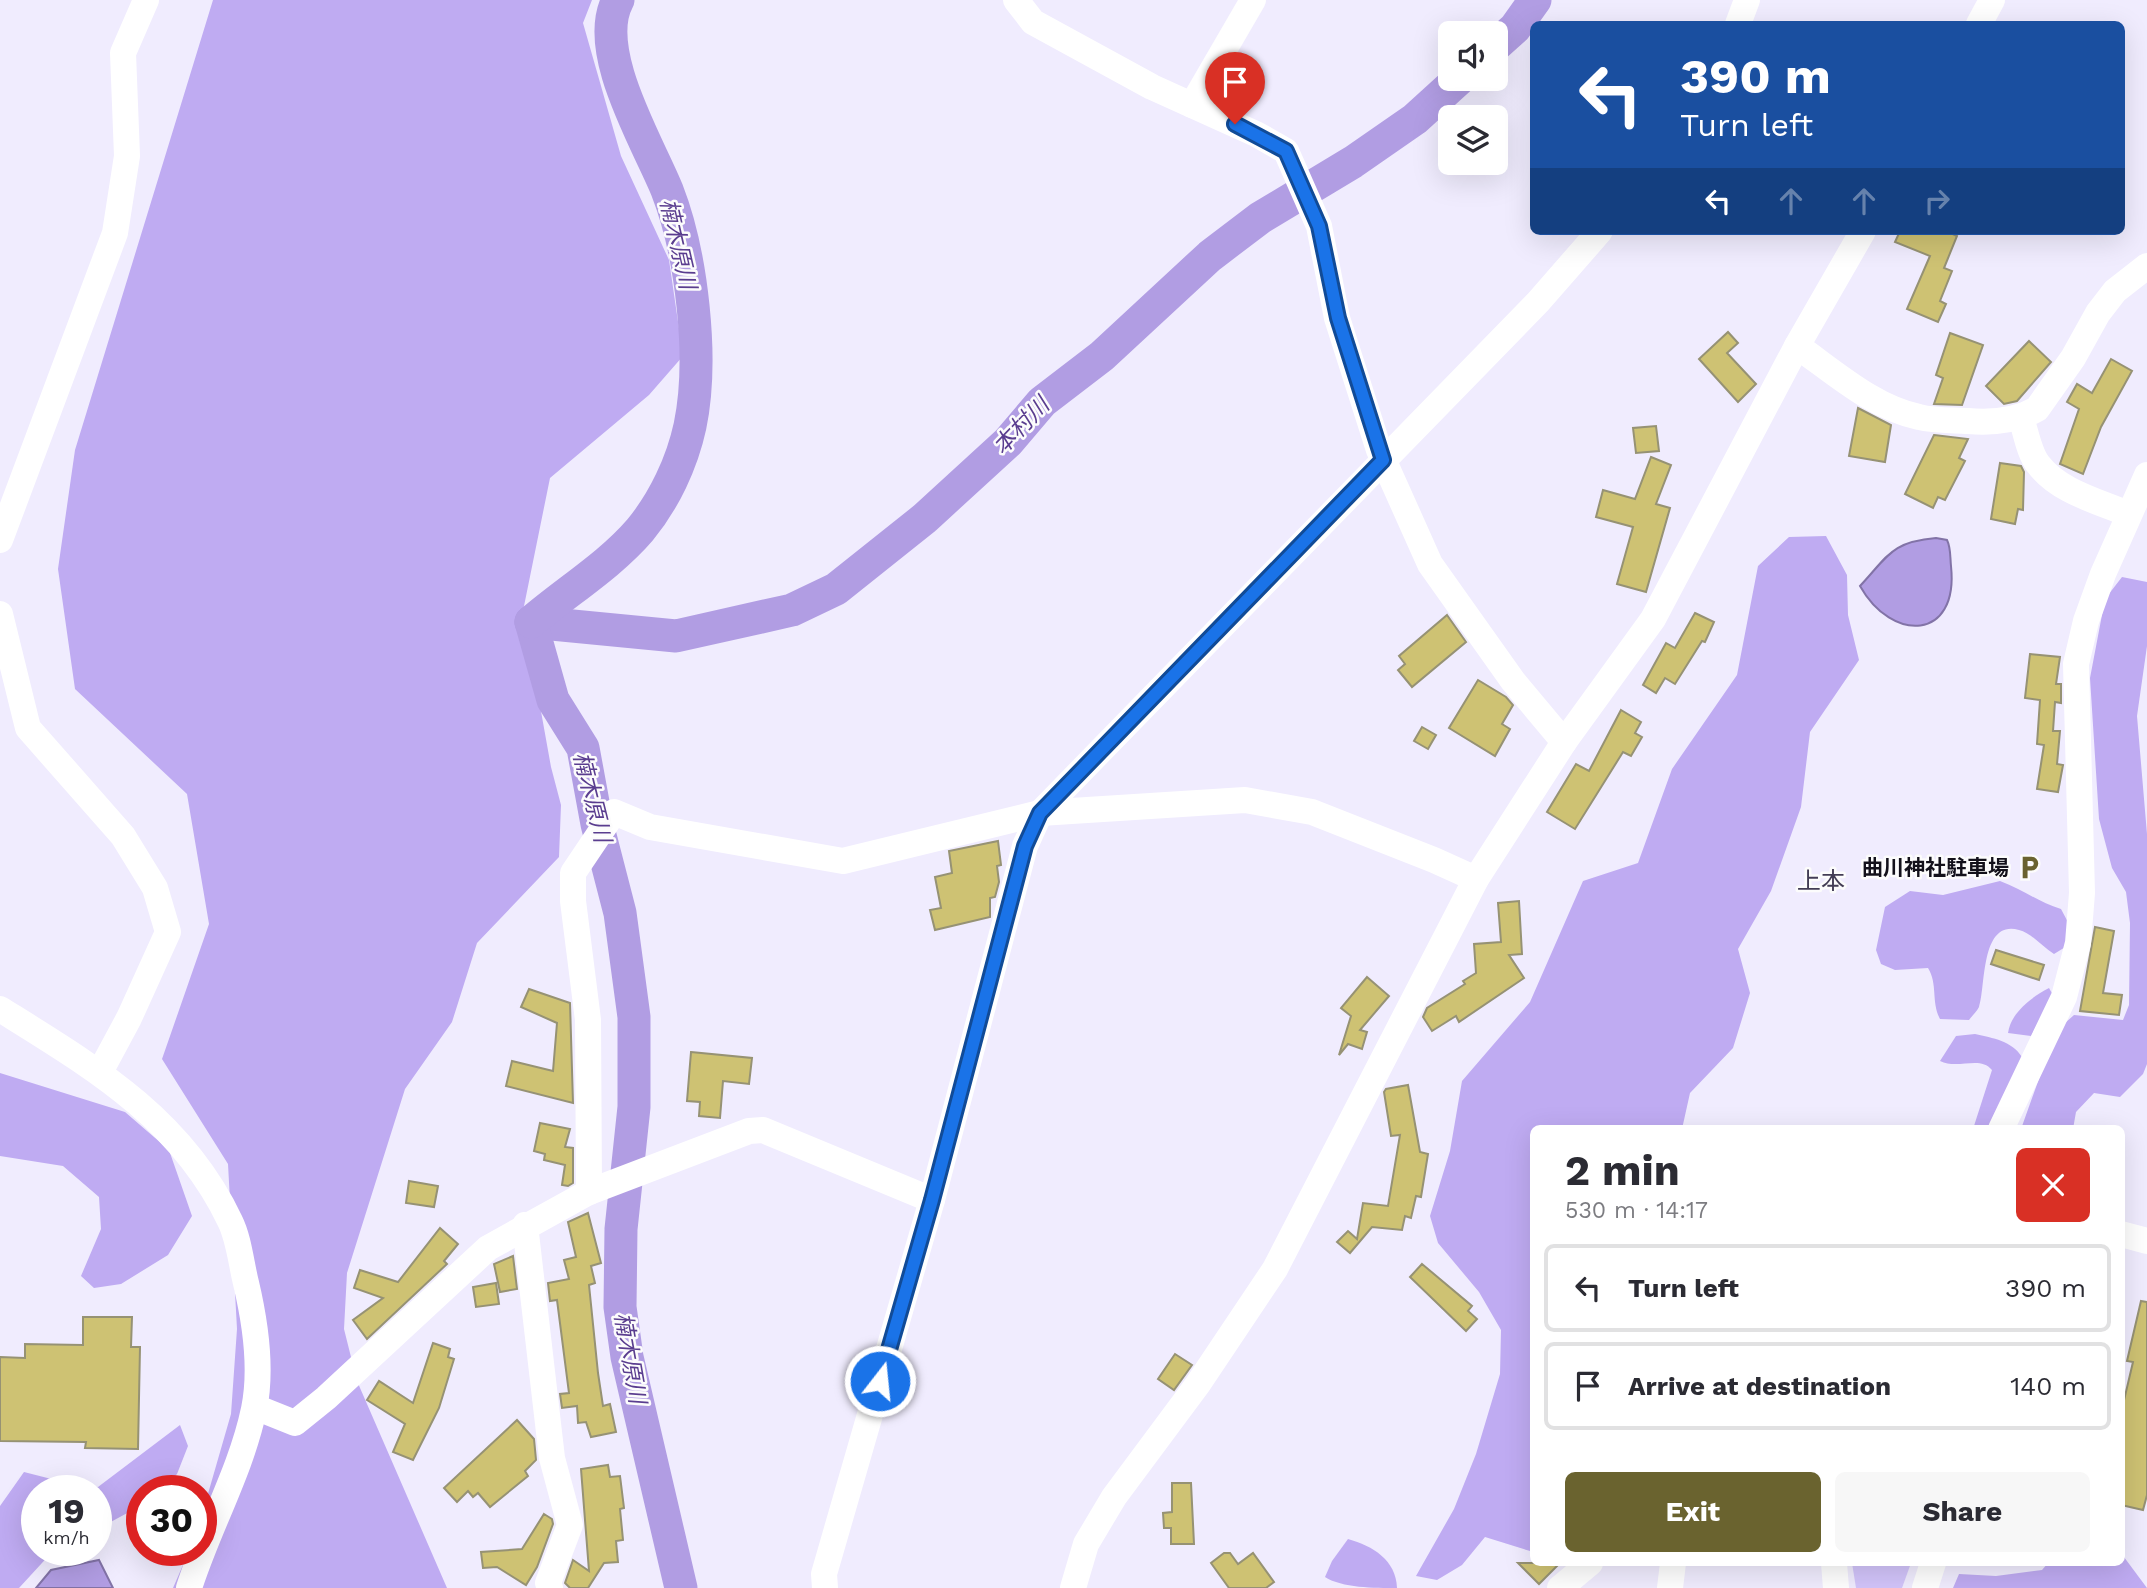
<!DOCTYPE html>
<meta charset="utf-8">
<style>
:root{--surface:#fff;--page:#f7f7f7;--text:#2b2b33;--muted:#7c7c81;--line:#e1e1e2;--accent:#6a632f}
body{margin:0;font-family:"Work Sans","Noto Sans JP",sans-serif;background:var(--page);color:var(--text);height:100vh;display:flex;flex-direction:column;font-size:26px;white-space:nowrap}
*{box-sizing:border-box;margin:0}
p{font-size:23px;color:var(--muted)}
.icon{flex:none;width:38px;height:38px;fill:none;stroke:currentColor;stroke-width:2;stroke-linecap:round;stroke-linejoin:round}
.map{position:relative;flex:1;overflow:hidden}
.side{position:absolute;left:1530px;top:1125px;width:595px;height:441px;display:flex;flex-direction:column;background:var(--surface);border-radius:10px;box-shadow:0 7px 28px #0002}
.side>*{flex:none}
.hud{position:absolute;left:1530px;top:21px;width:595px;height:214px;border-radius:10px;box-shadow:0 7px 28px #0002;background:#1a4fa0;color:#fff;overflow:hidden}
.fabs{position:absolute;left:1438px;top:21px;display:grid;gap:14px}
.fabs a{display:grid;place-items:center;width:70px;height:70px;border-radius:10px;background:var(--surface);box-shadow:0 7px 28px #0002;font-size:35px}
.speed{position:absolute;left:21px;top:1475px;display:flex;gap:14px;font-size:35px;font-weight:700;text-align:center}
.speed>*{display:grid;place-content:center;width:91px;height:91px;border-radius:50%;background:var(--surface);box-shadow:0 7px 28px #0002;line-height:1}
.speed small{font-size:18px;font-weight:400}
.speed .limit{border:10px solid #d22;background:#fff;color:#111}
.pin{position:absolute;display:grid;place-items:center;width:60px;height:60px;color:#fff;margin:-72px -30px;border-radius:50% 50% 50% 0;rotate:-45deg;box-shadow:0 0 7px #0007}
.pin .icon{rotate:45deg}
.me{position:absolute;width:77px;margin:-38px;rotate:16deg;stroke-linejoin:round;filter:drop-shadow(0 0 5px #0008)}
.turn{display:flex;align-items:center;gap:24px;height:147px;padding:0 35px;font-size:32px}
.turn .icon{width:91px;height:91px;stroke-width:2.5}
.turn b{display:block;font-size:49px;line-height:60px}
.lanes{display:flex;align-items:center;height:66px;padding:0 35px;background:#0003;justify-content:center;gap:35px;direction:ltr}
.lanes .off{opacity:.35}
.round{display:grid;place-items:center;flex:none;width:74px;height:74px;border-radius:10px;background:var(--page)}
.headline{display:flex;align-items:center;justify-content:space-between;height:119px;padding:0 35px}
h1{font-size:42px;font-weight:700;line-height:52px}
.action{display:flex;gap:14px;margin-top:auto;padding:14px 35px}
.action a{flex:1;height:80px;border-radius:10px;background:var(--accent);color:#fff;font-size:28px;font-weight:700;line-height:80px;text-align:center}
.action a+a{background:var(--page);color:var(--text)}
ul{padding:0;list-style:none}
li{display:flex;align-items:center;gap:21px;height:88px;margin:0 14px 10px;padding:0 21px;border:4px solid var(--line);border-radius:10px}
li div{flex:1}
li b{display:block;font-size:26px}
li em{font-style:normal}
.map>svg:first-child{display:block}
.green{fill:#d2c4fa}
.forest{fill:#bfabf2}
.water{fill:#b19de3;stroke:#8273a7;stroke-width:2}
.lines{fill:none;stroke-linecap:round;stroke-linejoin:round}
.river{stroke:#b19de3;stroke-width:33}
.building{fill:#cec273;stroke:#969274;stroke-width:2}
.minor{stroke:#fff;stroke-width:26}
.route-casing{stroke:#114b97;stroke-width:18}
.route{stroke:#1a73e8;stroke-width:12}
.labels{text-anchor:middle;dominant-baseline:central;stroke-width:5;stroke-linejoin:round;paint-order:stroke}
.poi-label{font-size:21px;font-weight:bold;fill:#13111b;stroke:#fcfcfc;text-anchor:end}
.water-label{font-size:23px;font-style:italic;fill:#5a3d8f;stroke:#fcfcfc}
.quarter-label{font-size:24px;fill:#433d55;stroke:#fcfcfc}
</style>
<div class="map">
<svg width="2147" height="1588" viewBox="0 0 2147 1588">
<rect width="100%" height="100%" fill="#f0ecfe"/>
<!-- green -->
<path class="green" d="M1852 1563H1911L1902 1588H1856Z"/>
<!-- forest -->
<g class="forest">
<path d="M213 0H592L583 23 621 156 669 260 683 356 649 395 550 478 523 611 551 767 561 805 559 857 477 943 452 1022 405 1089 347 1273 344 1329 357 1381 447 1588H173L189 1551 201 1550V1518L231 1414 237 1329 228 1164 162 1059 209 924 187 794 75 689 58 569 75 450Z"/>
<path d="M1826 536 1847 575 1848 615 1859 660 1810 732 1801 807 1771 891 1738 949 1750 993 1733 1048 1690 1093 1682 1129H1533V1547L1530 1551 1485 1537 1462 1565 1437 1580 1416 1576 1454 1509 1476 1454 1500 1374 1501 1330 1479 1292 1438 1243 1430 1216 1450 1151 1462 1081 1530 1002 1583 881 1638 863 1672 769 1737 675 1758 566 1789 537Z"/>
<path d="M2122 577 2147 582V646L2137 716 2147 834V1064L2143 1074 2120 1097 2094 1093 2076 1112 2073 1129H2021L2056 1031 2074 1015 2123 1020 2129 1005 2130 923 2126 892 2112 868 2099 819 2090 678 2105 599Z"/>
<path d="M2000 881C2022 889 2038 902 2061 909L2070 926 2067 946 2054 954C2042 947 2032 933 2019 930 1980 919 1986 987 1979 1007 1977 1011 1972 1016 1969 1020L1940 1019C1931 1002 1938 984 1928 968L1895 970 1881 964 1876 950 1885 907 1910 891 1943 895Z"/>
<path d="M2049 988 2053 995 2031 1036 2008 1033C2011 1012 2032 997 2049 988Z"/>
<path d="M1975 1034C1993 1038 2012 1041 2022 1057L2001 1129H1973L1992 1070C1980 1055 1958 1070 1940 1061L1956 1036Z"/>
<path d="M0 1073 125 1112 169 1150 192 1216 168 1255 121 1284 94 1288 81 1276 101 1229 99 1197 63 1166 0 1156Z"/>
<path d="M180 1425 188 1446 177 1474 160 1491H142V1505L96 1530V1491H37V1550L53 1551 19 1588H0V1506L24 1472 67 1483 98 1487Z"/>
<path d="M1348 1539C1373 1546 1396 1560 1397 1588 1374 1588 1342 1588 1325 1577L1332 1561Z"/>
<path d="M2121 1553 2147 1588H1953L1959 1574 1996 1576 2042 1570 2048 1563H2121Z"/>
</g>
<!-- water -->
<g class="water">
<path d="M1936 538 1947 540C1951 548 1950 557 1951 566 1959 641 1892 643 1860 586 1889 555 1891 542 1936 538Z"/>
<path d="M99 1560 113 1588H36L51 1570Z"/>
</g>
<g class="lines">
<!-- river -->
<g class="river">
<path d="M1496 45 1515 28 1535 0"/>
<path d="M531 622 676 636 792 610 836 589 925 518 1008 442 1042 402 1102 356 1210 256 1260 218 1353 162 1415 119 1459 79"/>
<path d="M531 622 553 700 583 748 597 824 620 913 634 1017V1107L621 1229 620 1307 627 1357 681 1588"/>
<path d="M531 622C567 591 609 566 640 530 664 501 682 463 690 426 704 359 692 254 667 190 648 143 591 50 618 0"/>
</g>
</g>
<!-- building -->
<g class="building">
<path d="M1900 231H1946L1957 236 1944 268 1952 271 1940 301 1946 304 1938 322 1907 309 1930 256 1895 242Z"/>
<path d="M1728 332 1738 343 1727 353 1756 384 1738 402 1699 359Z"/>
<path d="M1950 333 1983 345 1962 405 1934 404 1943 378 1936 375Z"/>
<path d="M2029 341 2051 362 2017 401 2004 404 1986 386Z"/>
<path d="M2111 359 2132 371 2101 427 2083 474 2060 464 2079 409 2067 402 2077 384 2092 393Z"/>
<path d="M1858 408 1891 425 1885 462 1849 456Z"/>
<path d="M1656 426 1659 451 1636 453 1633 428Z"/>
<path d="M1934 435 1968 439 1959 458 1965 461 1945 500 1938 497 1933 508 1905 494Z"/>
<path d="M1651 457 1671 465 1656 504 1670 508 1646 592 1617 584 1633 527 1596 517 1603 490 1635 499Z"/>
<path d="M2000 463 2021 466 2024 472 2023 510 2018 509 2015 524 1991 519Z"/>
<path d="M1695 613 1714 622 1705 642 1702 641 1675 684 1665 678 1656 693 1643 685 1666 643 1675 648Z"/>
<path d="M1447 615 1466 642 1412 687 1398 670 1405 664 1399 656Z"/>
<path d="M2030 654 2060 657 2056 684H2061V703L2055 702 2053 731H2060L2057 764 2063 765 2058 792 2037 789 2044 745 2037 744 2040 700 2025 698Z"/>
<path d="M1478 680 1506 697 1513 705 1502 724 1510 729 1495 756 1449 728Z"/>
<path d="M1621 710 1641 722 1635 733 1642 737 1631 756 1623 752 1575 829 1547 812 1576 764 1589 771Z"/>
<path d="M1422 727 1436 735 1428 749 1414 741Z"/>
<path d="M998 841 1001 865 997 866 999 882 995 897 990 898V917L935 930 930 910 941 908 935 877 952 873 949 851Z"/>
<path d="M1519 901 1522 954 1509 955 1524 978 1459 1022 1456 1016 1432 1031 1423 1017 1427 1008 1465 984 1463 981 1476 973 1474 944 1501 942 1498 903Z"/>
<path d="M2095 927 2114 931 2103 993 2122 995 2119 1015 2080 1011Z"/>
<path d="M1996 950 2044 965 2039 980 1991 964Z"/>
<path d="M1367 977 1389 996 1360 1030 1367 1032 1362 1049 1348 1044 1339 1055 1351 1016 1341 1008Z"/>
<path d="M529 989 570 1003 573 1103 506 1086 512 1061 553 1071 557 1023 521 1007Z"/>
<path d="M691 1052 752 1058 749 1084 723 1081 720 1118 699 1116 700 1102 687 1101Z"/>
<path d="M1408 1085 1420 1152 1428 1154 1421 1197 1416 1196 1411 1218 1405 1216 1402 1230 1372 1227 1350 1253 1337 1242 1348 1231 1357 1239 1363 1203 1388 1206 1400 1135 1391 1136 1384 1092 1386 1089Z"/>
<path d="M540 1123 570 1129 565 1147 573 1148V1183L568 1186 562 1185 565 1165 544 1160 545 1154 534 1151Z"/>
<path d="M409 1181 438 1186 434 1207 406 1203Z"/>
<path d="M588 1213 601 1263 591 1266 595 1283 589 1285 598 1373 603 1406 610 1404 616 1432 591 1437 586 1422 578 1423 577 1406 562 1408 560 1394 569 1393 557 1300 550 1301 548 1283 569 1279 564 1260 576 1257 568 1222Z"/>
<path d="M440 1228 458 1244 444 1261 447 1264 367 1339 353 1320 383 1298 354 1288 360 1270 398 1282Z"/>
<path d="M513 1256 517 1289 500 1292 494 1264Z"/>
<path d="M1422 1264 1472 1306 1468 1311 1477 1319 1466 1331 1410 1277Z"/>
<path d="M496 1283 499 1304 476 1307 473 1287Z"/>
<path d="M2141 1301 2147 1302V1495L2143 1510 2121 1505V1413L2133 1362 2127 1361Z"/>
<path d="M83 1317H132L131 1347H140L138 1449 85 1448 86 1442 0 1441V1357L25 1358V1344L83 1345Z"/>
<path d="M433 1343 450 1349 448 1357 454 1359 439 1408 413 1460 393 1452 405 1424 367 1400 379 1381 413 1403Z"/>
<path d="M1175 1354 1192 1365 1174 1390 1158 1379Z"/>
<path d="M517 1420 534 1439 536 1460 525 1471 528 1476 490 1507 478 1493 473 1497 468 1491 457 1502 444 1488Z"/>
<path d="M608 1465 610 1477 620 1476 624 1508 620 1509 623 1540 616 1541 618 1562 604 1563 588 1588H570L565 1583 573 1560 589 1571 581 1469Z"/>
<path d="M1172 1483H1191L1194 1544H1171V1528H1164L1163 1513 1172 1512Z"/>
<path d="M544 1514 552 1519 553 1524 537 1567 526 1585 497 1567 483 1568 481 1552 522 1549Z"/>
<path d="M1224 1553H1230L1238 1564 1253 1553 1274 1582 1266 1588H1229L1211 1563Z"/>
<path d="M1518 1563H1560L1539 1584Z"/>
</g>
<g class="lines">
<!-- minor -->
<g class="minor">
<path d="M1016 0 1033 22 1152 87 1256 134 1286 151 1319 226 1337 318 1379 450 1430 564 1513 681 1564 742"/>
<path d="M1738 24 1747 0"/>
<path d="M1979 24 1992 0"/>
<path d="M1192 105 1253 0"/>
<path d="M1797 346C1834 372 1874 408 1919 417 1935 421 1953 420 1968 421 1992 423 2016 421 2037 409L2073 358 2098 313 2115 291 2147 266"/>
<path d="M2021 418C2026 432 2029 453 2038 464 2059 492 2098 501 2128 514"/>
<path d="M0 540 115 233 127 156 123 53 146 0"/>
<path d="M0 614 28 728 123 836 155 888 168 932 129 1018 100 1072"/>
<path d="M0 1009C93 1067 181 1118 230 1221 239 1239 241 1263 246 1283 255 1321 262 1370 254 1409 241 1471 208 1528 189 1588"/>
<path d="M2001 1129 2064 997 2078 943 2082 893 2076 664 2086 621 2103 574 2147 475"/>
<path d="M589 1192 588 1020 573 901V873L614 812 650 827 843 861 1040 813 1245 800 1312 812 1434 860 1476 879"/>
<path d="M525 1225 552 1458 570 1525 548 1583 550 1588"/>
<path d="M2121 1234 2147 1241"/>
<path d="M255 1407 295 1423 326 1398 488 1248 589 1192 749 1131 763 1130 932 1200"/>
<path d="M1834 1563 1836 1588"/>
<path d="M825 1588 824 1574 932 1200 1025 846 1040 813 1538 302 1600 231"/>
<path d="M1073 1588 1086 1544 1114 1497 1198 1384 1275 1269 1476 879 1564 742 1653 619 1797 346 1863 231"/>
<path d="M1560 1588 1590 1563"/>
<path d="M1670 1588 1673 1563"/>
<path d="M1925 1588 1933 1563"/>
</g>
</g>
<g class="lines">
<defs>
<path id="route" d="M880 1381 932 1200 1025 846 1040 813 1383 460 1338 318 1319 226 1286 151 1235 124"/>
</defs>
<!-- route casing -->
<use href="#route" class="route-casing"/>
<!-- route -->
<use href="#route" class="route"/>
</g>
<!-- icons -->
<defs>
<symbol id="parking-bare" viewBox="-9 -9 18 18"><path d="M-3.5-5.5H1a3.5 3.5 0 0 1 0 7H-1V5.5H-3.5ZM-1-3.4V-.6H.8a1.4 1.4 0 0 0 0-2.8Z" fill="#6a632f" stroke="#fcfcfc" stroke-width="2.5" paint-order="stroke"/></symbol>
</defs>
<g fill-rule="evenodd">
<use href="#parking-bare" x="2012" y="850" width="35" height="35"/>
</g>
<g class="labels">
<!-- poi labels -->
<g class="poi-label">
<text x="2009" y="867">曲川神社駐車場</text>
</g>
<!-- water labels -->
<g class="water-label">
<text transform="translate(678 244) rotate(77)">楠木原川</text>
<text transform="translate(1021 426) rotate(-46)">本村川</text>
<text transform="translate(592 797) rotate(76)">楠木原川</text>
<text transform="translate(630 1358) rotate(80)">楠木原川</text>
</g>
<!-- quarter labels -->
<g class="quarter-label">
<text x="1821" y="881">上本</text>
</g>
</g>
</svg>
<div class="fabs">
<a><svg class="icon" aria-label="sound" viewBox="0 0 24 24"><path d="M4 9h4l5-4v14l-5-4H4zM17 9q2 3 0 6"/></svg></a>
<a><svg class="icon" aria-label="layers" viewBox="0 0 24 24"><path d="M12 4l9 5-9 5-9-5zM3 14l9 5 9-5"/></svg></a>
</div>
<div class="speed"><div>19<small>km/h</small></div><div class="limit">30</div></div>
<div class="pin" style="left:1235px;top:124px;background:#d93025"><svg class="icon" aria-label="arrive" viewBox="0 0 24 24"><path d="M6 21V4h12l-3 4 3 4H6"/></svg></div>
<svg class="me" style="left:880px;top:1381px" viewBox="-20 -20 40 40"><circle r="17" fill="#1a73e8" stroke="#fff" stroke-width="3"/><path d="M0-11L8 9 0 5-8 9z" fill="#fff"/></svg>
<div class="hud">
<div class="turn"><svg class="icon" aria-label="left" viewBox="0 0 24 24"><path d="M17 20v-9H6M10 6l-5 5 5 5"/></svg><div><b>390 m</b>Turn left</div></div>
<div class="lanes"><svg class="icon" aria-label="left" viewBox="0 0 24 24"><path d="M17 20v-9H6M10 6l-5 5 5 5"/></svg><svg class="icon off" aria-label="ahead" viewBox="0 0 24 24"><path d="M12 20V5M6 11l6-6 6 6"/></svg><svg class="icon off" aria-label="ahead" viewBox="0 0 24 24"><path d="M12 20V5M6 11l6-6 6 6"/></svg><svg class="icon off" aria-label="right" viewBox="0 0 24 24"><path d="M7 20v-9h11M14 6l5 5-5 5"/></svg></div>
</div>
<section class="side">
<div class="headline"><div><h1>2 min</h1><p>530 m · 14:17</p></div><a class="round" style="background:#d93025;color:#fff"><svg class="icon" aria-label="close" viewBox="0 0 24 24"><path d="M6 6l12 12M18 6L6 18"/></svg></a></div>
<ul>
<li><svg class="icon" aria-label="left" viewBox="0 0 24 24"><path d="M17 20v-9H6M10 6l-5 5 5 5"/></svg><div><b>Turn left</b></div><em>390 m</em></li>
<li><svg class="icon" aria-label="arrive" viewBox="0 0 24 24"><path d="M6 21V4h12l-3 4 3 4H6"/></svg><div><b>Arrive at destination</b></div><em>140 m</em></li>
</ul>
<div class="action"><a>Exit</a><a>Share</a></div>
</section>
</div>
